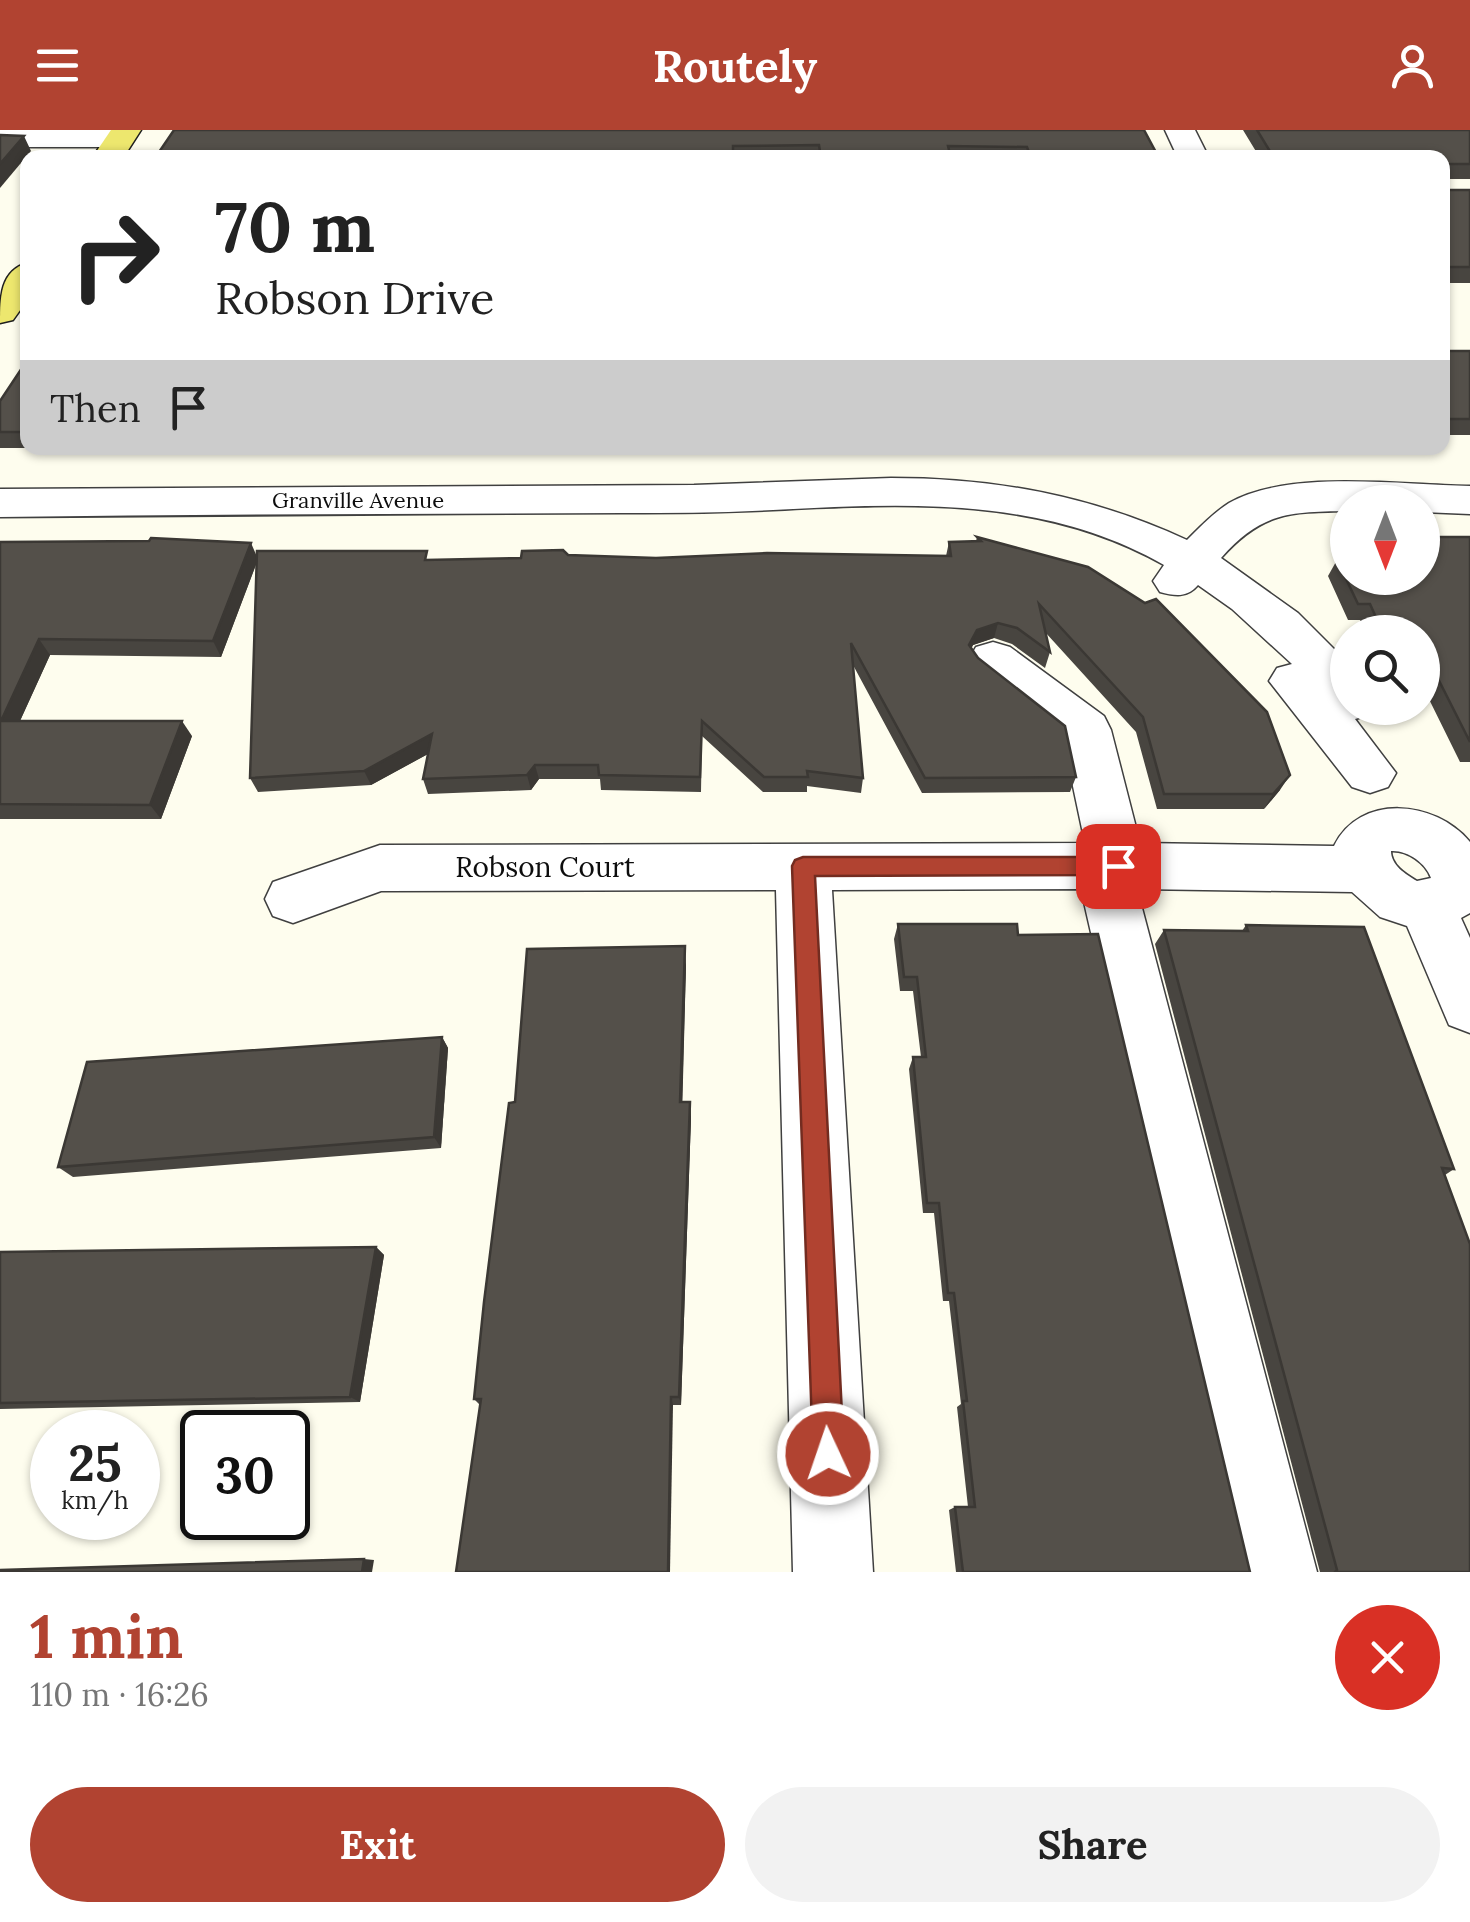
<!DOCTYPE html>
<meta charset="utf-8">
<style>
:root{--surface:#fff;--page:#f2f2f2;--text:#222;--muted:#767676;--accent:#b14331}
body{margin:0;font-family:Lora,serif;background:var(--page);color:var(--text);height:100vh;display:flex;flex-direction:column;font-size:38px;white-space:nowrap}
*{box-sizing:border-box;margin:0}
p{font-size:32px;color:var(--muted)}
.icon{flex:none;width:55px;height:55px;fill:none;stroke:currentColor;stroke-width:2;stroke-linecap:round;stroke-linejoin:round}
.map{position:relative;height:1442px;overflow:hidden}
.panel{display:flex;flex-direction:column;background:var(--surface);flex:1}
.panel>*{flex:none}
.guide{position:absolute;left:20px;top:20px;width:1430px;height:305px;border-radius:20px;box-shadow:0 2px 8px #0004;background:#fff;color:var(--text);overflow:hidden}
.needle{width:65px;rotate:180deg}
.tools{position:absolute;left:1330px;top:355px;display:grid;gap:20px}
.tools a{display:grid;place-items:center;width:110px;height:110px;border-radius:50%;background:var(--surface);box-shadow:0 2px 8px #0004;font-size:50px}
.speed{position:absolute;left:30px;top:1280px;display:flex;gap:20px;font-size:50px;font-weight:700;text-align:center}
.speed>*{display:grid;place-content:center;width:130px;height:130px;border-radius:50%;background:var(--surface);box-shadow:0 2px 8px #0004;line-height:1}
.speed small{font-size:25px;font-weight:400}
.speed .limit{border:5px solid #111;border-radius:15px;background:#fff;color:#111}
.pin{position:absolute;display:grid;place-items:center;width:85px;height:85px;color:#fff;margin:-42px;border-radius:20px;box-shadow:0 5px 15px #0006}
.me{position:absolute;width:110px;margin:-55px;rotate:357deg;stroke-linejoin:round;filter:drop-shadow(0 0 8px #0008)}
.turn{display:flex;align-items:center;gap:35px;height:210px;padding:0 30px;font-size:45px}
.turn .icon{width:130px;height:130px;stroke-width:2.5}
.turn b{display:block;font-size:70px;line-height:85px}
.then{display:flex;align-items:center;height:95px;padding:0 30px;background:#0003;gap:20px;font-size:38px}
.round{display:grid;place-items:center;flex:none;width:105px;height:105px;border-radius:52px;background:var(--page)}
.head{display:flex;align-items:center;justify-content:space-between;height:170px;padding:0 30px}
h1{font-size:60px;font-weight:800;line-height:75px;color:var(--accent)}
.primary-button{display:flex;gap:20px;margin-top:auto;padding:20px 30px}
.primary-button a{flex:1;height:115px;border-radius:60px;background:var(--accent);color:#fff;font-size:40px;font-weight:800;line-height:115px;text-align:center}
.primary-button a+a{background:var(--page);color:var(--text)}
header{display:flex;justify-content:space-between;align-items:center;height:130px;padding:0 30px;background:var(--accent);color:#fff;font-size:45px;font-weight:800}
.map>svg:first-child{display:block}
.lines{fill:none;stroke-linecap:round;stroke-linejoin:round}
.minor-casing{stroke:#404040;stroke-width:3}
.major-casing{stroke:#1e1e1e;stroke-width:3}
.minor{fill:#fff;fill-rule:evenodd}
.major{fill:#ede76e;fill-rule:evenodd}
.wall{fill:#484540}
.shaded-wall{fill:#3b3834}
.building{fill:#54504a;stroke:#3b3834;stroke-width:2.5}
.route{fill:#b14331;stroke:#732c20;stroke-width:2.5}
.labels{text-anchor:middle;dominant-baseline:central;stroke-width:10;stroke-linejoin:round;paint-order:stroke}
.far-street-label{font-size:22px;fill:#0d0d0d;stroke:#fff}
.street-label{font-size:28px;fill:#0d0d0d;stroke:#fff}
</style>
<header><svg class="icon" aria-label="menu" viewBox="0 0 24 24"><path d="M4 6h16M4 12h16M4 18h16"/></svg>Routely<svg class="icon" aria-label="person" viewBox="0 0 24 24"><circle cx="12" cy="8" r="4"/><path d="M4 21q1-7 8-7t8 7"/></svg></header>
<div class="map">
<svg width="1470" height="1442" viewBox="0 0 1470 1442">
<rect width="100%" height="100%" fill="#fefdee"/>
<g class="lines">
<defs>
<g id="minor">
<path d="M0 0H124L135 8 131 14 120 17H0Z"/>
<path d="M1165 0H1195L1209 28H1178Z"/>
<path d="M891 348C996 348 1092 366 1187 410 1200 397 1213 383 1229 373 1288 339 1402 355 1470 356V384L1422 382V372H1348V381C1289 382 1262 382 1221 428L1298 483 1348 533V578H1370L1366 586 1355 589 1396 643 1388 657 1370 663 1352 657 1269 551 1277 538 1292 534 1232 479 1198 455C1187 468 1175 466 1160 462L1153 451 1164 435C1043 366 908 373 773 380 723 383 672 383 621 383 414 384 207 384 0 387V359L694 355Z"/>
<path d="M993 512 1010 517 1104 586 1111 600 1140 713 1334 716C1360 663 1435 670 1470 712V783L1461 788 1470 808V903L1449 895 1407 796 1380 787 1352 762 1137 759 1317 1442H1237L1081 759 832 760 873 1442H793L776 760 381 761 293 793 273 786 265 769 273 752 380 715 1085 713 1063 609 976 541 969 529 976 517ZM1391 721C1407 720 1426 733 1431 748L1417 751C1405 744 1391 735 1391 721Z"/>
</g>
<g id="major">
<path d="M111 0H141L123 28H92Z"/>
<path d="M28 133V169L13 190 0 193C0 168 0 140 28 133Z"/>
</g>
</defs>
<!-- minor casing -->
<use href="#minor" class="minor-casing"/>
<!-- major casing -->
<use href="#major" class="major-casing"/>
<!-- minor -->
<use href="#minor" class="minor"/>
<!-- major -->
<use href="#major" class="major"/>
</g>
<!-- wall -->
<g class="wall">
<path d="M1144 0 1159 28H155Z"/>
<path d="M1243 0H1470V49H1447V60H1470V153H1442V28H1260Z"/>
<rect x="1442" y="221" width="28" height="84"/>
<path d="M28 229V318H74H0V271Z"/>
<path d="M977 407 1280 660 1264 679H1157L1136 602 1045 502 1050 522 1045 538 1012 514 994 508 973 515 971 518 978 528 1076 647 1070 662 922 663 853 535 863 648 861 663 807 656V662H763L702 606 701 662 601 660 600 649H539L531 660 428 664 423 649 428 624 371 655 258 662 250 648 257 432 221 527 50 525 20 591 192 606 161 689H0V412L149 411 257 427 429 430 521 428 568 425 656 428 946 426 949 412 976 411Z"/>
<path d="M1470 407V632H1460L1422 555V502H1366L1360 490H1348L1328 446 1337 430H1343L1339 423 1348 408V448Z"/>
<path d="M898 794 1018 805 1250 1442H956L949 1380 955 1377H968L957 1277 961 1274 949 1171H943L934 1083H923L909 939 913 927H921L913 861H900L894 809Z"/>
<path d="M1246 795 1454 1039 1445 1045 1470 1442H1320L1155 814 1164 800 1242 801Z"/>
<path d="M686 835 682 972H690L691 988 681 1275H480L474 1269Z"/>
<path d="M442 907 448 918 441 1018 73 1047 58 1037Z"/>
<path d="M376 1117 384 1125 360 1272 0 1279V1122Z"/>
</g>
<!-- shaded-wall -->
<g class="shaded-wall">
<path d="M24 6 31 21 0 58V34Z"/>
<path d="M251 413 258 429 221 527 213 511Z"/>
<path d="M998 493 994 508 973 515 966 531 969 515 977 500Z"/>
<path d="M39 509 50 525 13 606 1 591Z"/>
<path d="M182 591 192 606 161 689 150 675Z"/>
<path d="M432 604 437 619 371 655 364 641Z"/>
<path d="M535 635 539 649 531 660 527 645Z"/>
<path d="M1290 645 1280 660 1264 679 1273 664Z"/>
<path d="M685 816 686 835 682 988 680 972Z"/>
<path d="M442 907 448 918 441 1018 434 1007Z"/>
<path d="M690 972 691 988 681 1275 679 1267Z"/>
<path d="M376 1117 384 1125 360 1272 350 1267Z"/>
<path d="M671 1267 673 1275 670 1442H668Z"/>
<path d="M364 1429 374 1430 372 1442H362Z"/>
</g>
<!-- building -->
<g class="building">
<path d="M174 0H1144L1159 28H1031L1027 17 948 16 951 28H821L819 15 733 16V28H155Z"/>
<path d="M1257 0H1470V34H1447V60H1470V137H1442V28H1274Z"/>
<path d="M0 5 24 6 0 34Z"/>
<rect x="1442" y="221" width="28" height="68"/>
<path d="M28 229V302H0V271Z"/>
<path d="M977 407 1088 437 1145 473 1156 469 1267 582 1290 645 1273 664H1164L1143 587 1039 474 1050 522 1017 498 998 493 977 500 969 515 978 528 1065 596 1076 647 925 648 851 513 863 648 807 641 808 647H764L702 591 700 647 599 645 598 635H535L527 645 423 649 432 604 364 641 250 648 257 421H427L425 430 521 428 522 421 563 420 568 425 656 428 767 423 951 426 949 412 981 411Z"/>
<path d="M1422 407H1470V612L1422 517V502H1415L1411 494H1379L1370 474H1358L1337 430H1348V448H1422Z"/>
<path d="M151 408 251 413 213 511 39 509 1 591H182L150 675 0 674V412L149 411Z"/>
<path d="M898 794H1017L1018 805 1098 804 1250 1442H963L955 1377H975L963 1271H967L954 1163H948L939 1073H927L913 927H926L917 847H904Z"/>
<path d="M1246 795 1364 797 1454 1039 1442 1038 1470 1114V1442H1335L1337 1440 1164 800 1248 801Z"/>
<path d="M685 816 680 972H690L679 1267H671L668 1442H456L481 1269H474L484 1172 509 973 515 972 527 819Z"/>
<path d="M442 907 434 1007 58 1037 87 932Z"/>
<path d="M376 1117 350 1267 0 1273V1122Z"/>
<path d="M364 1429 362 1442H0V1440Z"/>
</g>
<!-- route -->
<path class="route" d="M803 727H1118L1126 729 1129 736 1126 743 1118 745 815 746 844 1324 839 1336 828 1340 817 1336 813 1324 792 736 795 730Z"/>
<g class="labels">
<!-- far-street labels -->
<g class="far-street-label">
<text x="358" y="370">Granville Avenue</text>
</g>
<!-- street labels -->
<g class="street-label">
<text x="545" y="737">Robson Court</text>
</g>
</g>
</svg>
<div class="tools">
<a><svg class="needle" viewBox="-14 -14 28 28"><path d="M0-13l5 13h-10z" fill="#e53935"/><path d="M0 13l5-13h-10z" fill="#767676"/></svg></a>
<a><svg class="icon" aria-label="search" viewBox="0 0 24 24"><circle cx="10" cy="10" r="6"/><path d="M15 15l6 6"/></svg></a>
</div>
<div class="speed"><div>25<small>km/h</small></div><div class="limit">30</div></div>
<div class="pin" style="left:1118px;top:736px;background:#d93025"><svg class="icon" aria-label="arrive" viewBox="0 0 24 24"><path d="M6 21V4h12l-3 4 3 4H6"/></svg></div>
<svg class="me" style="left:828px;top:1324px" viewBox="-20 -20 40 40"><circle r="17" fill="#b14331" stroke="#fff" stroke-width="3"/><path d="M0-11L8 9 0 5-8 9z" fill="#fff"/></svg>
<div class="guide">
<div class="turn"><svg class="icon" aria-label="right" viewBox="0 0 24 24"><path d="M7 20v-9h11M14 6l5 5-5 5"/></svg><div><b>70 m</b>Robson Drive</div></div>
<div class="then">Then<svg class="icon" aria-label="arrive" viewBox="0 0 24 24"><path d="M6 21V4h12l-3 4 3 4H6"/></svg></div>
</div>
</div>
<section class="panel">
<div class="head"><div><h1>1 min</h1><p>110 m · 16:26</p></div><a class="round" style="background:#d93025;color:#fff"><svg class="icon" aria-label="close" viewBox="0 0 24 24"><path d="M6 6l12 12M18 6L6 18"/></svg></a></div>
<div class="primary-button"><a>Exit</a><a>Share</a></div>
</section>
